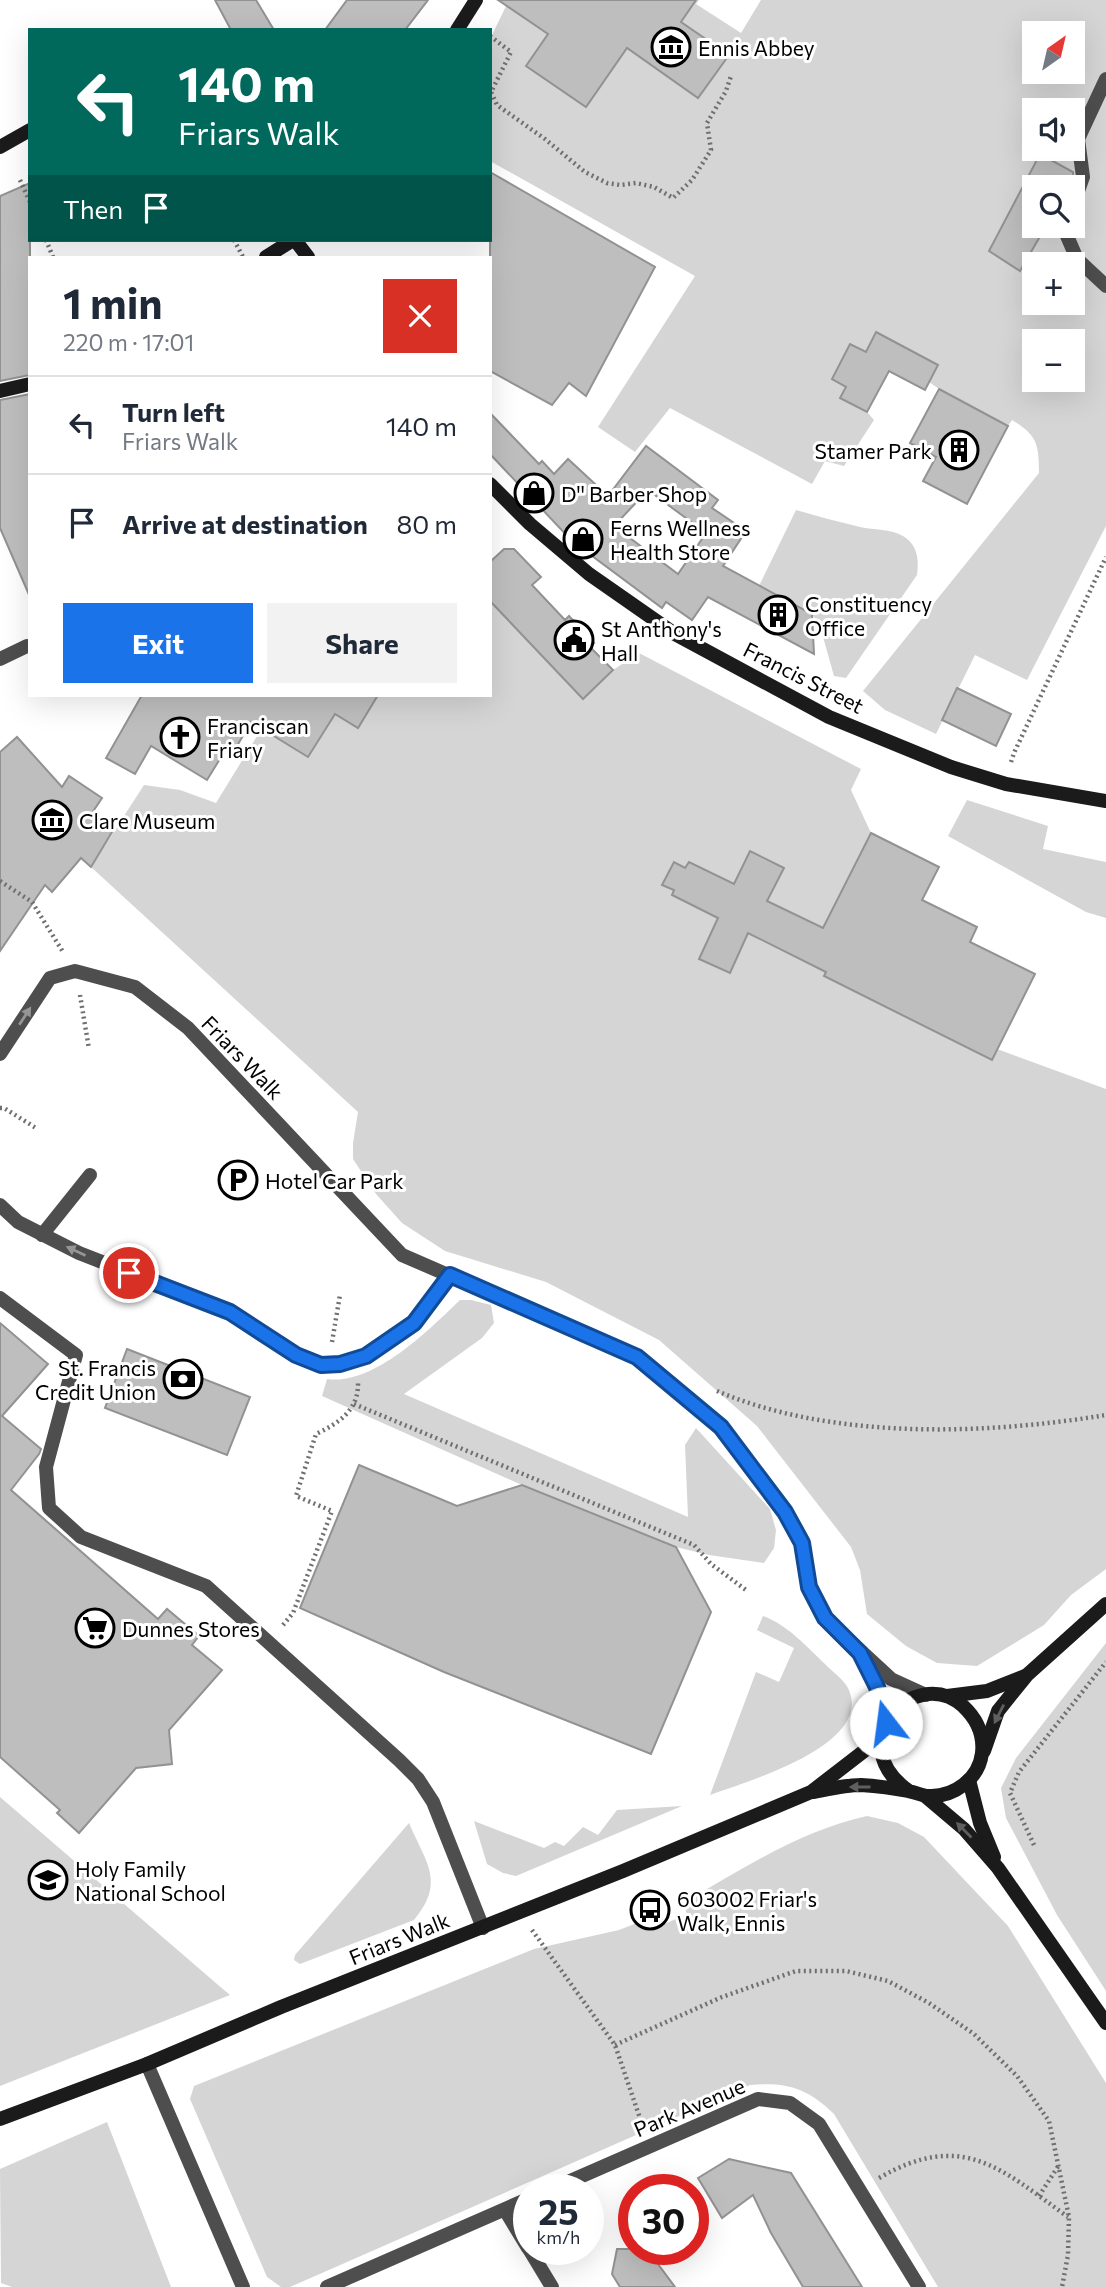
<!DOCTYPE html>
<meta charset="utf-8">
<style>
:root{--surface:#fff;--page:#f2f2f3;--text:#1f2937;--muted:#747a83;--line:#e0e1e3;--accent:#1a73e8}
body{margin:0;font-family:Commissioner,sans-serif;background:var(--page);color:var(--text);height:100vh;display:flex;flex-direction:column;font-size:26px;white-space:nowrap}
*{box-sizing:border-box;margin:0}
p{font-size:23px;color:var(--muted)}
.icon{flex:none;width:38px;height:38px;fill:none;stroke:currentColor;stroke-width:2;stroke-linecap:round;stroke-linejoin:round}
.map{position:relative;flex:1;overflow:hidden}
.sheet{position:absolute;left:28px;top:256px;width:464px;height:441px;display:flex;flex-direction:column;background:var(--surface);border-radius:0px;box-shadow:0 7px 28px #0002}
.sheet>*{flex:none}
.top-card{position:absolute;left:28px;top:28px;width:464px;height:214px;border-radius:0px;box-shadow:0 7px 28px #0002;background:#00695c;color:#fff;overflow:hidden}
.needle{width:46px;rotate:34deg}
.fabs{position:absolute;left:1022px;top:21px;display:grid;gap:14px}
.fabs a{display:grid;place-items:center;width:63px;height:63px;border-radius:0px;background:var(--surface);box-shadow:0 7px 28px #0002;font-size:35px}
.speed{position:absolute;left:513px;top:2174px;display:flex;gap:14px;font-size:35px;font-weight:700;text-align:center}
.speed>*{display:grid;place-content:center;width:91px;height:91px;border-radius:50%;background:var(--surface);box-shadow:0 7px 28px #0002;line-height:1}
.speed small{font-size:18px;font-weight:400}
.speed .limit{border:10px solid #d22;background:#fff;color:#111}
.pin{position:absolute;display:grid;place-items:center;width:60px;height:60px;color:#fff;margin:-30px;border:4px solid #fff;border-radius:50%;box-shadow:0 2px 7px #0007}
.me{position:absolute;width:77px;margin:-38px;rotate:345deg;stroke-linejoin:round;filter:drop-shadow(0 0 5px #0008)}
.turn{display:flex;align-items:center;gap:24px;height:147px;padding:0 35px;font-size:32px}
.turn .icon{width:91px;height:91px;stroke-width:2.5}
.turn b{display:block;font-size:49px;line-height:60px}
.then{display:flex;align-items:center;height:66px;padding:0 35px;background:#0003;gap:14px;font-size:26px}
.round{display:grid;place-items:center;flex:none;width:74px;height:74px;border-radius:0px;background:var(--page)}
.headline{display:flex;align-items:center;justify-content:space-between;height:119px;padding:0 35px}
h1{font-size:42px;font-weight:700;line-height:52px}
.action{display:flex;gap:14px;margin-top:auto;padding:14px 35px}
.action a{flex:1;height:80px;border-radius:0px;background:var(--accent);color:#fff;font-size:28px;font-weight:700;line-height:80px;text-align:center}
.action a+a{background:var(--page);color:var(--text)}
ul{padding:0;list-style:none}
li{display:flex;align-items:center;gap:21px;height:98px;padding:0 35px;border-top:2px solid var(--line)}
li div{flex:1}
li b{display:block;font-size:26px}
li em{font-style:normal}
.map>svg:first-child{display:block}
.green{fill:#d5d5d5;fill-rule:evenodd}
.building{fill:#bebebe;stroke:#929292;stroke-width:2;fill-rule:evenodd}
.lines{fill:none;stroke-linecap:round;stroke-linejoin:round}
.path{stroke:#707070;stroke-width:4.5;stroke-dasharray:2 3.5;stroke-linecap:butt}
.lane{stroke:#4e4e4e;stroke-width:14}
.street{stroke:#4e4e4e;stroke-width:14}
.secondary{stroke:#1b1b1b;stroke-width:14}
.oneway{fill:#959595}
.oneway2{fill:#5f5f5f}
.route-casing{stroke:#114b97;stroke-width:18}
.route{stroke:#1a73e8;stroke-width:12}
.labels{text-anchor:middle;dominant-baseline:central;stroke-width:6;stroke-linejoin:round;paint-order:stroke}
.poi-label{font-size:21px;fill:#000;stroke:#fff;text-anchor:start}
.street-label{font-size:21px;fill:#000;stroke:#fff}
</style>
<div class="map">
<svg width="1106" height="2287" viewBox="0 0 1106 2287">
<rect width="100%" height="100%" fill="#fff"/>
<!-- green -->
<g class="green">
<path d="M509 0H699L696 4 741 33 761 0H1106V526L1027 680 975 655 936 734 885 710 863 691 1039 473C1039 444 1037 435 1012 420L1008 426 939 389 929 382 938 365 877 332 866 352 850 344 832 379 846 387 841 398 867 412 874 420 844 466 825 461 812 484 670 408 635 452 598 427 695 276 490 161V39ZM1034 33H1073V72H1034ZM1034 110H1073V149H1034ZM1034 187H1073V226H1034ZM1034 264H1073V303H1034ZM1034 341H1073V380H1034Z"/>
<path d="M796 510C817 516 839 522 860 527 874 530 891 529 903 536 918 545 919 560 917 575L846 678 834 676 820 626 812 614 759 586Z"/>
<path d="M490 601 583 699 613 670 639 653 861 769 851 790 871 833 823 928 767 901 784 868 734 884 689 862 685 868 674 863 663 885 674 890 672 895 718 918 730 972 748 933 826 972 824 977 992 1060 997 1049 1106 1089V1569L1071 1595 1044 1625 977 1666 937 1663 906 1646 867 1614 860 1570 851 1547 757 1426 659 1340 546 1282 445 1251 402 1223 376 1194 353 1159V1143L358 1112 91 867 144 785 180 790 216 803 262 728 308 757 335 714 358 728 378 695H490Z"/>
<path d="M967 800 1048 826 1043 849 1106 862V918L1086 912 948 836Z"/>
<path d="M460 1300H471L491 1305 494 1323 482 1338 404 1394 688 1517 685 1445 696 1428 770 1509 776 1530 774 1548 764 1563 709 1555 676 1547 522 1485 322 1396 327 1379C373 1386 429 1330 460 1300Z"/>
<path d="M763 1616C788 1625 807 1647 826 1665 833 1672 844 1680 848 1688 876 1745 745 1782 710 1795L756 1672 779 1682 794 1648 757 1630Z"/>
<path d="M1106 1643V1991L1057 1915 1006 1818 1001 1788 1016 1758Z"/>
<path d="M0 1797 224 1990 230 1995 0 2086Z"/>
<path d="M682 1806 516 1876 503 1873 487 1864 474 1821 544 1848 555 1842 564 1846 583 1827 598 1835 617 1810Z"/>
<path d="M867 1816 898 1823 924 1837 1008 1926 1106 2083V2287H938L834 2114C807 2088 787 2082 750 2085L290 2287H281L267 2277 190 2099 194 2086 534 1949 619 1930 655 1916 660 1926 687 1914 683 1903C743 1869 799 1831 867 1816Z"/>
<path d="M409 1823C426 1863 446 1882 414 1920L300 1964 294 1960 295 1955Z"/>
<path d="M107 2122 171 2287H12L1 2283 0 2169Z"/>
</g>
<!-- building -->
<g class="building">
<path d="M215 0H256L274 30H231Z"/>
<path d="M347 0H428L405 30H325Z"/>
<path d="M498 0H696L681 22 729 55 698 98 627 48 586 107 526 66 548 34Z"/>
<path d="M1040 154 1073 172V176L1067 187H1034V226H1046L1020 271 989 251Z"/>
<path d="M490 172 655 267 586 396 569 383 552 405 490 371Z"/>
<path d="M30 183V375L0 381V196Z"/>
<path d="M876 332 938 365 925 390 889 371 867 412 840 398 846 387 832 379 850 344 866 352Z"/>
<path d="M939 389 1008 426 967 504 923 481 936 457 910 443Z"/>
<path d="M30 394V597L0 528V400Z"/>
<path d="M490 413 539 464 542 461 554 474 568 459 608 496 646 446 718 500 712 508 746 531 723 566 812 614 814 654 708 597 692 620 666 602 662 608 588 553 584 558 570 546 573 542 490 454ZM648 490 706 533 678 574 614 526Z"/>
<path d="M504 549H514L541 577 532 585 565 620 569 616 594 643 590 647 613 670 583 699 490 601V562Z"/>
<path d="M957 688 1011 714 996 746 942 720Z"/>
<path d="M142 695H378L358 728 335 714 308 757 251 722 233 753 226 749 207 780 151 746 135 774 106 758Z"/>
<path d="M17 737 62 787 69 776 102 798 92 813 115 827 91 867 81 858 52 892 45 885 0 951V752Z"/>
<path d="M871 833 939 867 922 900 977 927 970 942 1035 974 992 1060 824 976 826 972 748 933 730 973 699 959 718 918 672 895 674 890 662 885 674 862 685 868 689 862 734 884 750 851 784 868 767 901 823 928Z"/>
<path d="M0 1323 48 1364 2 1416 41 1449 39 1454 11 1490 158 1619 167 1609 199 1636 192 1645 222 1670 169 1730 172 1764 136 1768 79 1833 57 1813 60 1810 0 1757Z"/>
<path d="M127 1349 250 1397 227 1455 105 1408Z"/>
<path d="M359 1465 457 1506 522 1485 676 1547 711 1612 651 1754 444 1672 300 1608Z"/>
<path d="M729 2159 791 2173 862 2287H803L771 2233 753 2195 722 2218 698 2178Z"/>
<path d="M617 2249H661L655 2260 675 2287H620L612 2274Z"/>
</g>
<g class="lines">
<!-- path -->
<g class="path">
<path d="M490 36 511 52 491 92 497 105 545 139 585 172 607 183 620 185 636 183 654 187 673 198 692 180 711 150 707 123 726 91 731 76"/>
<path d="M20 180 30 202"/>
<path d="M46 240 53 257"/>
<path d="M234 240 243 257"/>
<path d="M1011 762 1014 753 1106 557"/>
<path d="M0 881 32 902 63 952"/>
<path d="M80 995 89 1049"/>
<path d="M0 1108H4L36 1128"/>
<path d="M332 1342 340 1295"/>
<path d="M717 1391C832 1440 984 1435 1106 1415"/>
<path d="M354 1404 694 1545 711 1564 746 1590"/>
<path d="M283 1625 293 1613 332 1511 296 1496 316 1434C339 1423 359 1410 358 1382"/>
<path d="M1034 1845 1010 1793 1019 1772 1106 1662"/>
<path d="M532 1930 615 2045 642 2124"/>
<path d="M615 2045 722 1997 796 1971H846L888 1981 929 2003 974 2034 1017 2076 1049 2121 1069 2217 1068 2255 1062 2287"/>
<path d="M879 2178C962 2130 1000 2168 1068 2217"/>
<path d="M1039 2196 1059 2165"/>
</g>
<!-- lane -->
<g class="lane">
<path d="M1073 205 1083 177 1078 139 1106 79"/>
<path d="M1065 226 1064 229 1077 259 1106 286"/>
<path d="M0 659 27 646"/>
<path d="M42 1235 90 1175"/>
</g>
<!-- street -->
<g class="street">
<path d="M0 1054 50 978 75 971 135 987 188 1028 402 1255 637 1357 721 1427 785 1512 802 1543 809 1587 825 1618 891 1679 926 1695"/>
<path d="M0 1205 18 1222 79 1253 230 1312 296 1355 321 1365H340L366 1356 414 1323 450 1275"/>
<path d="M0 1298 76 1355 46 1467 49 1508 81 1537 206 1586 399 1760 418 1779 433 1802 483 1928"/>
<path d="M864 1660 877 1687 886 1722"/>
<path d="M147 2064 243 2287"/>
<path d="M552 2189 758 2099 790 2103 819 2124 919 2287"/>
<path d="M505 2210 528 2248"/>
<path d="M529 2249 552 2287"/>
<path d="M327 2287 528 2199"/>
</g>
<!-- secondary -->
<g class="secondary">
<path d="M457 30 476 0"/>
<path d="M0 147 30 130"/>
<path d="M295 240 308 257"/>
<path d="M266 257 293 240"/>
<path d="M0 391 30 384"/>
<path d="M490 484 530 524 589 574 675 634 829 717 951 767 1006 784 1106 801"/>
<path d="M947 1696 987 1691 1025 1676"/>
<path d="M984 1751 998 1711 1027 1675 1106 1604"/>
<path d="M969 1780 980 1823 994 1857"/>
<path d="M813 1792C829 1789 846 1785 861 1785 876 1786 893 1788 908 1791 915 1792 922 1796 929 1796 954 1797 979 1779 982 1753 984 1735 977 1719 963 1706 914 1663 840 1744 909 1791"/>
<path d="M925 1796 964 1829 998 1868 1106 2023"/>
<path d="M0 2119 147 2064 281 2007 623 1871 811 1792 881 1738"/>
</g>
</g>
<!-- one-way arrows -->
<defs><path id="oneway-solid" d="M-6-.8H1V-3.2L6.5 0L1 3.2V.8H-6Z" transform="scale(1.75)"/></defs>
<g class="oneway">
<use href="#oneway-solid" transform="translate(25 1016) rotate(-57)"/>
<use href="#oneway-solid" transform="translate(76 1251) rotate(-155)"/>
</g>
<g class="oneway2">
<use href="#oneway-solid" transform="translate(999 1714) rotate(117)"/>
<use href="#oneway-solid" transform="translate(860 1787) rotate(-180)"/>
<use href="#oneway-solid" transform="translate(964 1830) rotate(-135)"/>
</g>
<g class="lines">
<defs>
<path id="route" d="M129 1273 230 1312 296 1355 321 1365 340 1364 366 1356 414 1323 450 1275 637 1357 721 1427 785 1512 802 1543 809 1587 825 1618 860 1653 877 1687 886 1723"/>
</defs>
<!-- route casing -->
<use href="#route" class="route-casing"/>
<!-- route -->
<use href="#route" class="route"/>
</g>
<!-- icons -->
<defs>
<symbol id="museum-ring" viewBox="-11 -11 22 22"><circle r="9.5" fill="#fff" stroke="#000" stroke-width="1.5"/><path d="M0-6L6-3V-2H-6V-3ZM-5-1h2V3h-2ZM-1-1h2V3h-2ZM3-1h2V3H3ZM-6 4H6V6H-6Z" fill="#000"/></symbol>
<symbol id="building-ring" viewBox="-11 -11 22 22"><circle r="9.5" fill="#fff" stroke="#000" stroke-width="1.5"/><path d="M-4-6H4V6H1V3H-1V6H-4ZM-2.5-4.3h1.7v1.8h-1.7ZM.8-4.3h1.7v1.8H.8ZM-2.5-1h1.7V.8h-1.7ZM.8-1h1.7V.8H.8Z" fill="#000"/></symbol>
<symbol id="shop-ring" viewBox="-11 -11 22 22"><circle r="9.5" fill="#fff" stroke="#000" stroke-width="1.5"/><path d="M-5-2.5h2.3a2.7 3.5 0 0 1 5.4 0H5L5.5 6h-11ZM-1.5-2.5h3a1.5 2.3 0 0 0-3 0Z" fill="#000"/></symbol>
<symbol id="civic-ring" viewBox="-11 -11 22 22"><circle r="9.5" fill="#fff" stroke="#000" stroke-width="1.5"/><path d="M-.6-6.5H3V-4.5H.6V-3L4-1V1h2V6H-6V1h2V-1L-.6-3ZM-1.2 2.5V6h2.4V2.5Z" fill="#000"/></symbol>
<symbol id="church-ring" viewBox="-11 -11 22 22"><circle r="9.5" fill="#fff" stroke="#000" stroke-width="1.5"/><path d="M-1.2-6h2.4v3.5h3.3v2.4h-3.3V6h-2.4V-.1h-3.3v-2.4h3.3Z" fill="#000"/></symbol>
<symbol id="parking-ring" viewBox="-11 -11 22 22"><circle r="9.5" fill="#fff" stroke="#000" stroke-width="1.5"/><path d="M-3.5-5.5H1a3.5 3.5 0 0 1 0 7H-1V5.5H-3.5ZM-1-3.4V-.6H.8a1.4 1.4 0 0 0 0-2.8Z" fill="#000"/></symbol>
<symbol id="bank-ring" viewBox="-11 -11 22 22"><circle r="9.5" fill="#fff" stroke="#000" stroke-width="1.5"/><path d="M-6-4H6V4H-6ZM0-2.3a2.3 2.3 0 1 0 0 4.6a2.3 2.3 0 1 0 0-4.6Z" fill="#000"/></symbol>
<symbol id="supermarket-ring" viewBox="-11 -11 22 22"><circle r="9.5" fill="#fff" stroke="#000" stroke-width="1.5"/><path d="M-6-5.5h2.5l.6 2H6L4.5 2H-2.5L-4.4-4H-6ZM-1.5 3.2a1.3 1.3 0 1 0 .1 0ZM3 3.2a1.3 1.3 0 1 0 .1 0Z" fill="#000"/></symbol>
<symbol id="school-ring" viewBox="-11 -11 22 22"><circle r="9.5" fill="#fff" stroke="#000" stroke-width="1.5"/><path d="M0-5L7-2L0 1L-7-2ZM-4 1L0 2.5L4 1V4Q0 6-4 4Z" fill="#000"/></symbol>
<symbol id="bus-ring" viewBox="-11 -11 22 22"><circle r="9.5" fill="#fff" stroke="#000" stroke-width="1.5"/><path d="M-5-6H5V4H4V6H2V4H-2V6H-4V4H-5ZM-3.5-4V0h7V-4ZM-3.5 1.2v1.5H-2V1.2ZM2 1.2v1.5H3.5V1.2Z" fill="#000"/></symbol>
</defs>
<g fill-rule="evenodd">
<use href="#museum-ring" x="649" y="25" width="44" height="44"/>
<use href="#building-ring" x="937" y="428" width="44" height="44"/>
<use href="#shop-ring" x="512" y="471" width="44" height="44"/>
<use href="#shop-ring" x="561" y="517" width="44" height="44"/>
<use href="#building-ring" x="756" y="593" width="44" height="44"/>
<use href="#civic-ring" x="552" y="618" width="44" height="44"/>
<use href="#church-ring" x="158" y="715" width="44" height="44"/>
<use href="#museum-ring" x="30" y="798" width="44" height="44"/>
<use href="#parking-ring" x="216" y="1158" width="44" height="44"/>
<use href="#bank-ring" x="161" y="1357" width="44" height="44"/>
<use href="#supermarket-ring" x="73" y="1606" width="44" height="44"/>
<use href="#school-ring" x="26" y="1858" width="44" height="44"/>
<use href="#bus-ring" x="628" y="1888" width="44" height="44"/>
</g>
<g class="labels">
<!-- poi labels -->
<g class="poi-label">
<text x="698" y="47">Ennis Abbey</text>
<text x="932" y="450" text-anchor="end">Stamer Park</text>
<text x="561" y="493">D'' Barber Shop</text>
<text x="610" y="527">Ferns Wellness<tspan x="610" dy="24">Health Store</tspan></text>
<text x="805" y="603">Constituency<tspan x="805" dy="24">Office</tspan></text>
<text x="601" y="628">St Anthony's<tspan x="601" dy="24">Hall</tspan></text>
<text x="207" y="725">Franciscan<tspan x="207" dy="24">Friary</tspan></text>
<text x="79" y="820">Clare Museum</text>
<text x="265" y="1180">Hotel Car Park</text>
<text x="156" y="1367" text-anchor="end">St. Francis<tspan x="156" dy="24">Credit Union</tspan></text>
<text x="122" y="1628">Dunnes Stores</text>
<text x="75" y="1868">Holy Family<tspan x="75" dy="24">National School</tspan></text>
<text x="677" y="1898">603002 Friar's<tspan x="677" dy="24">Walk, Ennis</tspan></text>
</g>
<!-- street labels -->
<g class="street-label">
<text transform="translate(804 677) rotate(27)">Francis Street</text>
<text transform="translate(243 1057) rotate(46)">Friars Walk</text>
<text transform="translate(399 1938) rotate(-22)">Friars Walk</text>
<text transform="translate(689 2107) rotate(-23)">Park Avenue</text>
</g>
</g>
</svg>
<div class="fabs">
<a><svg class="needle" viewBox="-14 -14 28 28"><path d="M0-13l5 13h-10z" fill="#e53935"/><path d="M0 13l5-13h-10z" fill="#747a83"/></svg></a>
<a><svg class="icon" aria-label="sound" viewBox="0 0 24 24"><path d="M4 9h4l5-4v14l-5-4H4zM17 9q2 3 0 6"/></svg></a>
<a><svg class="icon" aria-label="search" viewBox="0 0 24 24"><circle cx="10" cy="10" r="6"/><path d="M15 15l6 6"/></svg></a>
<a>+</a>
<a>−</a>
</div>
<div class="speed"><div>25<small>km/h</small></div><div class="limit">30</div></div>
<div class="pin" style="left:129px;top:1273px;background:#d93025"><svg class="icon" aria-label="arrive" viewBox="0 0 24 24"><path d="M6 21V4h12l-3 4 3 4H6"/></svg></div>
<svg class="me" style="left:886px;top:1723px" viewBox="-20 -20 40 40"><circle r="19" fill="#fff"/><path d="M0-13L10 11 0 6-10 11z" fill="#1a73e8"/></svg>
<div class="top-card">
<div class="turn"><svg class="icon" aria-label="left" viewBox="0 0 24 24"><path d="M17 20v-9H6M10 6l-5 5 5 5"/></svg><div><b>140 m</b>Friars Walk</div></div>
<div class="then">Then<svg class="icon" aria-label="arrive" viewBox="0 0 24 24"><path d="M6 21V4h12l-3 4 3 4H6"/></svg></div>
</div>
<section class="sheet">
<div class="headline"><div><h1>1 min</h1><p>220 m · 17:01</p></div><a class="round" style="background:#d93025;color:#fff"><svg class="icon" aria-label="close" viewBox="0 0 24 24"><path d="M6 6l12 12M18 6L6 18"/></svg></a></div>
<ul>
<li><svg class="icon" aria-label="left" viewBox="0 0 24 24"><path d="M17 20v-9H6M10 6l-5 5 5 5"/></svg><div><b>Turn left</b><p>Friars Walk</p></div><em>140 m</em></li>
<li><svg class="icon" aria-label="arrive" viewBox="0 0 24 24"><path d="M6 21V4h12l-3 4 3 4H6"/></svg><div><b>Arrive at destination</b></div><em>80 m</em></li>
</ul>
<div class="action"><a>Exit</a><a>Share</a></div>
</section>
</div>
